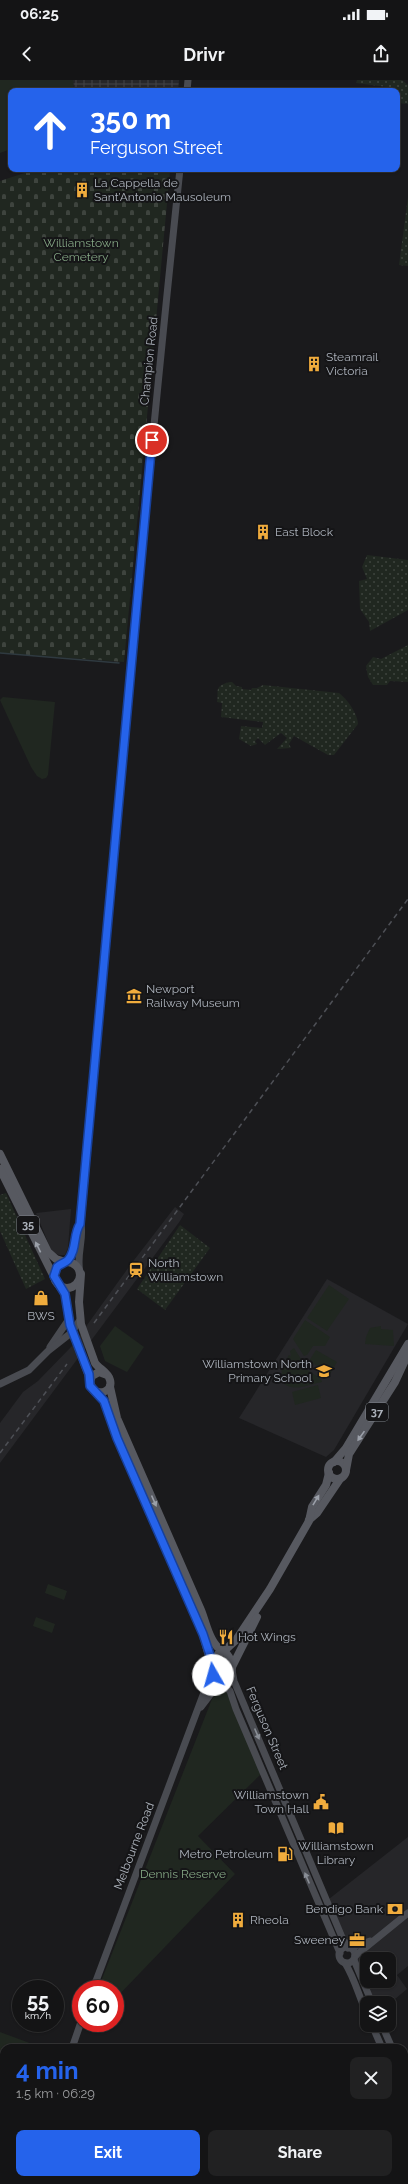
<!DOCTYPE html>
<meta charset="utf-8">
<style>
:root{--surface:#141415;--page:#212122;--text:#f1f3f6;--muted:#9d9ea0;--line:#333334;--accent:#2563eb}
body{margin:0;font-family:Raleway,sans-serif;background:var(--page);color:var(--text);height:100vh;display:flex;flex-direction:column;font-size:15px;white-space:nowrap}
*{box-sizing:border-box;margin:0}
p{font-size:13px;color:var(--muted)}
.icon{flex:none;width:22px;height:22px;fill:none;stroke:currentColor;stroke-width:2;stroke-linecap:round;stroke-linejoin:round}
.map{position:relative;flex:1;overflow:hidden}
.panel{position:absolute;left:0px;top:1964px;width:408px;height:140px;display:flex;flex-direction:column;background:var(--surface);border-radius:12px 12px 0 0;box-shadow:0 1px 3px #0004,0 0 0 1px var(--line)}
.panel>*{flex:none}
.top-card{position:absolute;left:8px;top:8px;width:392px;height:84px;border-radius:8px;box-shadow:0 1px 3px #0004,0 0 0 1px var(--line);background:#2563eb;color:#fff;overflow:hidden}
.controls{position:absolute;left:360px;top:1872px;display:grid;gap:8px}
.controls a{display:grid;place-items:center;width:36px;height:36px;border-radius:8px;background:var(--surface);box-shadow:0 1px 3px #0004,0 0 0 1px var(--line);font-size:20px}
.speed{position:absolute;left:12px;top:1900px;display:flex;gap:8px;font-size:20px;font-weight:700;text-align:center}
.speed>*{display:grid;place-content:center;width:52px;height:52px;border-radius:50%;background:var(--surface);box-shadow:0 1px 3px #0004,0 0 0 1px var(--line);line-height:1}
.speed small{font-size:10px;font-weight:400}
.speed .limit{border:6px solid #d22;background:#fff;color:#111}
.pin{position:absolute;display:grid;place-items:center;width:34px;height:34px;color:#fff;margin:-17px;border:2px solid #fff;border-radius:50%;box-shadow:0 1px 4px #0007}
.me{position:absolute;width:44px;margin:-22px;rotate:353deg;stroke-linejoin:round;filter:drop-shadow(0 0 3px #0008)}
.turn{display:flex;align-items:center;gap:14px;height:84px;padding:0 16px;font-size:18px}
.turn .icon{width:52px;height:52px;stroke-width:2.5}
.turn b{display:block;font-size:28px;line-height:34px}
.round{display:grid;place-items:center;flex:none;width:42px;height:42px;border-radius:8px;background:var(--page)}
.summary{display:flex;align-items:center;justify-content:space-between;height:68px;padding:0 16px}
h1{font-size:24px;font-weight:700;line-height:30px;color:var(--accent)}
.primary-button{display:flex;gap:8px;margin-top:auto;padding:8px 16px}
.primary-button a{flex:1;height:46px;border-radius:8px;background:var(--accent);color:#fff;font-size:16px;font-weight:700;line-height:46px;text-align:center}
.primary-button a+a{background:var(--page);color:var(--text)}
.status{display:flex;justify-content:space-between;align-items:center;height:28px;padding:0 20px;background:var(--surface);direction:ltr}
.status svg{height:11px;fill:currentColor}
header{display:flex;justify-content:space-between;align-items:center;height:52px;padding:0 16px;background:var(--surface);font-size:18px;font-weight:700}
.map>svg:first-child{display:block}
.built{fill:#262629;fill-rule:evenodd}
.industrial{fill:url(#industrial-grid)}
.grass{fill:url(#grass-dots)}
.cemetery{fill:url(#cemetery-stones)}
.park{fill:#202720}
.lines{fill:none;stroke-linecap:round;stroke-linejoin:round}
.stream{stroke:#2f3a40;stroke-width:1.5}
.secondary{stroke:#494b51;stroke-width:7}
.primary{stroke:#575960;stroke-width:8}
.rail{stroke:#4e5056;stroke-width:1.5;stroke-dasharray:5 4;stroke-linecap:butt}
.oneway{fill:#9ba0a9}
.oneway2{fill:#898e96}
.route-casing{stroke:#184099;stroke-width:10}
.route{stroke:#2563eb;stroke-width:7}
.labels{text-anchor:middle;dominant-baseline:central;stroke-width:4;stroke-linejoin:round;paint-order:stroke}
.shield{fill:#151517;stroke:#7f838a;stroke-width:1}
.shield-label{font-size:11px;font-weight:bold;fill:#acb2bb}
.poi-label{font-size:12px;fill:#acb2bb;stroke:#151517;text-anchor:start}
.park-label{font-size:12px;fill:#84a684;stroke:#151517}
.street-label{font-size:12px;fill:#acb2bb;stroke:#151517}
</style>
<div class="status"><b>06:25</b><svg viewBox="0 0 49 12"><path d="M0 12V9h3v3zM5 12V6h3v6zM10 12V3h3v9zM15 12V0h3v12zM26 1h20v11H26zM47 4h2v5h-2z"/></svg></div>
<header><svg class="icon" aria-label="back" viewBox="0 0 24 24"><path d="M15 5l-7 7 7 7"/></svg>Drivr<svg class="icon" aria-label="share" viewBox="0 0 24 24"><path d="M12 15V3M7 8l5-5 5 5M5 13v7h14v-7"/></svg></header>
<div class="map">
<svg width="408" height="2104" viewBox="0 0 408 2104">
<defs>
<pattern id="industrial-grid" width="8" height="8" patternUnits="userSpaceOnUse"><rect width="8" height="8" fill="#262629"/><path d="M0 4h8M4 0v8" fill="none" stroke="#434346"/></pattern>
<pattern id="grass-dots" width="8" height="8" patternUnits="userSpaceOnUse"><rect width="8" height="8" fill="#202720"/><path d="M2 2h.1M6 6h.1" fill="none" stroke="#3e443e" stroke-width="1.8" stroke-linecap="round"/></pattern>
<pattern id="cemetery-stones" width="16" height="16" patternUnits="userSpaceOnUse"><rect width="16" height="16" fill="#202720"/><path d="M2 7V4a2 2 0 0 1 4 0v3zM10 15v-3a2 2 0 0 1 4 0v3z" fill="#3e443e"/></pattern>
</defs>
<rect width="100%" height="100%" fill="#1a1a1c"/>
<!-- built -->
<g class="built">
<path d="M175 1127 184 1134 180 1141 0 1383V1343L23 1312 38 1301 72 1266 131 1184Z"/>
<path d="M71 1129 68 1168 65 1175H59L52 1172 36 1133Z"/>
<path d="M327 1199 408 1244 334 1370 326 1377 239 1338Z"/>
<path d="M408 1757V1886L397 1895 407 1909 389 1924 375 1923 329 1819ZM367 1879H389V1901H367Z"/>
</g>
<!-- industrial -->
<path class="industrial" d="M73 0H179L178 11H74Z"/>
<!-- grass -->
<g class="grass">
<path d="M357 0H402L408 5V24L397 23V11H387V7L356 3Z"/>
<path d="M408 117V186L399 185Z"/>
<path d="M367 475 408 480V530L370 551 369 542 360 529 359 501 367 499 362 487Z"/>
<path d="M408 565V602L390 601 387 605H373L368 597 366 586 373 577 381 579Z"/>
<path d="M230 602H232L236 606 242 607V609L251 610 252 608H257L263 605 339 613C347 619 358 634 358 644L334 675H328L294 656 289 664 291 668 277 669 287 658 281 653 265 665 258 658 255 661 257 664 251 666 239 659 241 646 262 648 263 642 221 637 222 623 217 622C219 611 213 606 230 602Z"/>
<path d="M6 1113 45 1199 26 1209 0 1151V1115Z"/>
<path d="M180 1145 210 1168 165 1230 137 1209Z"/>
</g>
<!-- cemetery -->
<path class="cemetery" d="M37 89 170 91 124 582 0 573V101Z"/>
<!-- park -->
<g class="park">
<path d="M0 0H73L74 11H11V69L0 73Z"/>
<path d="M3 617 55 622 48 695 46 698 42 699 37 696 31 687 0 620Z"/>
<path d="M329 1205 349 1219 327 1251 307 1238Z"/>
<path d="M305 1240 330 1257 325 1266H313L307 1275 304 1276 293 1259Z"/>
<path d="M115 1246 144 1267 127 1292 105 1281 100 1266Z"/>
<path d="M381 1246V1249L393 1250 394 1266 365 1264 366 1257 370 1248Z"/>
<path d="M294 1268 308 1290 321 1299 322 1302C303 1306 291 1314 278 1298L282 1293 281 1288 289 1275 291 1276 290 1271Z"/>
<path d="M316 1270 337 1282 330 1294 309 1281Z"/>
<path d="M318 1305 321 1318 295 1325 292 1312Z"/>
<path d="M48 1504 67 1511 64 1520 45 1513Z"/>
<path d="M36 1537 55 1544 52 1553 33 1546Z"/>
<path d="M222 1607 226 1610 261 1694 198 1756 235 1794 115 1919V1909H98L212 1619Z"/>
<path d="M0 1952 43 1968H4V2010L0 2008Z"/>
</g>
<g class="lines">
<!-- stream -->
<path class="stream" d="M0 573 119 583"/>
<!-- secondary -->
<g class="secondary">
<path d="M187 11 188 0"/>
<path d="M67 1182C75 1170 73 1155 81 1144"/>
<path d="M80 1192C76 1175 84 1160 81 1144 112 792 143 440 180 89"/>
<path d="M50 1267 69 1239"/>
<path d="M0 1304 29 1290 48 1271 71 1253 80 1240"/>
<path d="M232 1590 234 1601 342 1857 348 1868"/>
<path d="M221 1602 230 1611 236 1629 340 1873"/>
<path d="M201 1627 220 1602"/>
<circle cx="347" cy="1875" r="8"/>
<path d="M350 1868 370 1861"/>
<path d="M355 1876 408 1833"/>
<path d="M354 1880 372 1923"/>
<path d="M345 1883C355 1899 359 1917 367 1934"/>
<path d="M93 1909 212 1591"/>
<path d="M372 1945 382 1968"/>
<path d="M382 1945 392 1968"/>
<path d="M72 1968 81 1942"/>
<path d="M404 1995 408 2004"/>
<path d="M404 2020 408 2029"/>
<path d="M20 2104 22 2100"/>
</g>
<!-- primary -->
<g class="primary">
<path d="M0 1074 48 1172 56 1179 65 1182"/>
<path d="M0 1089 56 1201"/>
<circle cx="67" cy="1195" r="13"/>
<path d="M81 1194 79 1222 81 1244 95 1283C99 1289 108 1292 110 1300 113 1311 101 1315 93 1310L90 1302 92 1296 99 1292 107 1295"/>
<path d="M57 1203 65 1214 71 1248 90 1299"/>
<path d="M110 1307 117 1338 201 1530C206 1542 210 1565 223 1571"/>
<path d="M99 1313 104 1321 117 1358 203 1554 212 1588"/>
<circle cx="337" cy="1390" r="9"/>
<path d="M334 1382 346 1368 408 1264"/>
<path d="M346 1390 349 1374 395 1302 408 1274"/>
<path d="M309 1440 317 1433 340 1399"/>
<path d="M224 1571 236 1560 270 1509 309 1441 312 1427 326 1405 329 1393"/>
<path d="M224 1571C232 1578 235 1590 228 1599L219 1602 213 1595C212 1586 214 1573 224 1571Z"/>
<path d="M232 1587 257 1537"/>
</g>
<!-- rail -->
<g class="rail">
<path d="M94 1243 408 819"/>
<path d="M0 1373 67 1284"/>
</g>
</g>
<!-- one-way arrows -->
<defs><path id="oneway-solid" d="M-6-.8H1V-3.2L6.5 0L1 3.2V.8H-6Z"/></defs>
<g class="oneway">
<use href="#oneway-solid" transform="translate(38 1167) rotate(-116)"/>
<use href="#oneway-solid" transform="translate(361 1356) rotate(125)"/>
<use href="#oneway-solid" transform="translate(316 1420) rotate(-59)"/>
<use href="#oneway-solid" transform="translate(154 1421) rotate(66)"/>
</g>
<g class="oneway2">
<use href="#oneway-solid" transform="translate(257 1654) rotate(67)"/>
<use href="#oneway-solid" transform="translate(307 1798) rotate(-113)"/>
</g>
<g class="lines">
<defs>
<path id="route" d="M152 360 80 1144C73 1154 77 1170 68 1180 65 1183 60 1184 57 1187L54 1196 65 1214 70 1245 89 1294 90 1306 104 1321 117 1358 203 1554 210 1575 213 1595"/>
</defs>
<!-- route casing -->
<use href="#route" class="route-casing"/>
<!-- route -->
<use href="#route" class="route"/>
</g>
<!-- icons -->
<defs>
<symbol id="building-bare" viewBox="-9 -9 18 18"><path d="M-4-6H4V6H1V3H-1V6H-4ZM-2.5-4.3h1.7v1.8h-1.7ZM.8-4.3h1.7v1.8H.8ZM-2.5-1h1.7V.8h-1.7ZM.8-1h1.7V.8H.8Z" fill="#f0ac3d" stroke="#151517" stroke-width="2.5" paint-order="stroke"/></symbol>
<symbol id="museum-bare" viewBox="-9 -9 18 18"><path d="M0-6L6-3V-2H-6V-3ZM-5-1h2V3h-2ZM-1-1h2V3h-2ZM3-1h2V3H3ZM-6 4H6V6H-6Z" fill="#f0ac3d" stroke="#151517" stroke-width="2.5" paint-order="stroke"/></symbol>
<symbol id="station-bare" viewBox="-9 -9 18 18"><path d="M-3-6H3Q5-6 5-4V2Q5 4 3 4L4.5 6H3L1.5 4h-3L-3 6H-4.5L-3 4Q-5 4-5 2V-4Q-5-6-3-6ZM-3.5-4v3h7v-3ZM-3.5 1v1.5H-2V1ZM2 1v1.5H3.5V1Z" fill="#f0ac3d" stroke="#151517" stroke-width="2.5" paint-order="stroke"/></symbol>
<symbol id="shop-bare" viewBox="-9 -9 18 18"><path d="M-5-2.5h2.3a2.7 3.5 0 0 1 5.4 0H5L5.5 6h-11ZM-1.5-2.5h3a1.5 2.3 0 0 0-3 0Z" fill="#f0ac3d" stroke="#151517" stroke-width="2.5" paint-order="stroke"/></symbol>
<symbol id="school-bare" viewBox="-9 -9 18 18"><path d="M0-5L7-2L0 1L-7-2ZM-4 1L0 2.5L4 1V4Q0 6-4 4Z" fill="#f0ac3d" stroke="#151517" stroke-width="2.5" paint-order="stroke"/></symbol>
<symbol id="restaurant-bare" viewBox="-9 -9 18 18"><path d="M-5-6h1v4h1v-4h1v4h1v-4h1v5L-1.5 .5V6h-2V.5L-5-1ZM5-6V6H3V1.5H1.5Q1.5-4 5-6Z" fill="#f0ac3d" stroke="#151517" stroke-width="2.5" paint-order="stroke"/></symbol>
<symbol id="civic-bare" viewBox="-9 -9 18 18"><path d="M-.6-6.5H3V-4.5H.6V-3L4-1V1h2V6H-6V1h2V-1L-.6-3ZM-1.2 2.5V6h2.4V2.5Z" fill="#f0ac3d" stroke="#151517" stroke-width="2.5" paint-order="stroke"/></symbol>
<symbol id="library-bare" viewBox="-9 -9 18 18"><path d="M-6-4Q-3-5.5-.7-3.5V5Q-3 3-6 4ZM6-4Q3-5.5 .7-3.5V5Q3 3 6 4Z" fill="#f0ac3d" stroke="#151517" stroke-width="2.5" paint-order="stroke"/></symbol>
<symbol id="fuel-bare" viewBox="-9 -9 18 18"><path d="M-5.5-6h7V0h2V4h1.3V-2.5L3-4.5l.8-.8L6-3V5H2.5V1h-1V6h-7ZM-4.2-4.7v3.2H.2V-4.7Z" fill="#f0ac3d" stroke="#151517" stroke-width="2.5" paint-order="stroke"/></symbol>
<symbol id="bank-bare" viewBox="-9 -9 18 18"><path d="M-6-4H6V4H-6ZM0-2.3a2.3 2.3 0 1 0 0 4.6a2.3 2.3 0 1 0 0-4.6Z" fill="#f0ac3d" stroke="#151517" stroke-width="2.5" paint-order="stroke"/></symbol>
<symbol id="office-bare" viewBox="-9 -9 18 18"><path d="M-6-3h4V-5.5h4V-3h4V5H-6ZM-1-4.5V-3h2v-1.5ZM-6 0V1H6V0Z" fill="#f0ac3d" stroke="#151517" stroke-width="2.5" paint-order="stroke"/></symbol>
</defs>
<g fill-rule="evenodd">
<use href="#building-bare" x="71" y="99" width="22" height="22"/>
<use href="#building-bare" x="303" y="273" width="22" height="22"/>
<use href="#building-bare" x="252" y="441" width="22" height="22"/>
<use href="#museum-bare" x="123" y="905" width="22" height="22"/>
<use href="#station-bare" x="125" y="1179" width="22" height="22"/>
<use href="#shop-bare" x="30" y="1207" width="22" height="22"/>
<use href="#school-bare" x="313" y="1280" width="22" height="22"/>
<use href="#restaurant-bare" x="215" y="1546" width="22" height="22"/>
<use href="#civic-bare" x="310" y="1711" width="22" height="22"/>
<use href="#library-bare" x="325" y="1737" width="22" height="22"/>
<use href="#fuel-bare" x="274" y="1763" width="22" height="22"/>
<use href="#bank-bare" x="384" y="1818" width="22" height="22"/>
<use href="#building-bare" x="227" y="1829" width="22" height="22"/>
<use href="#office-bare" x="346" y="1849" width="22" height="22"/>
</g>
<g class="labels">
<!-- shield labels -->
<g class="shield">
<rect x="17" y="1136" width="22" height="18" rx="3"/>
<rect x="366" y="1323" width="22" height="18" rx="3"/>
</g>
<g class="shield-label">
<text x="28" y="1145">35</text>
<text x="377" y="1332">37</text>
</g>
<!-- poi labels -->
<g class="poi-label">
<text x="94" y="103">La Cappella de<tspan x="94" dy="14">Sant’Antonio Mausoleum</tspan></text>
<text x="326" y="277">Steamrail<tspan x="326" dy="14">Victoria</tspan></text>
<text x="275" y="452">East Block</text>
<text x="146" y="909">Newport<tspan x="146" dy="14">Railway Museum</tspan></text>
<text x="148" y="1183">North<tspan x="148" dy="14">Williamstown</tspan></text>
<text x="41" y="1236" text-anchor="middle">BWS</text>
<text x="312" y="1284" text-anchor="end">Williamstown North<tspan x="312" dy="14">Primary School</tspan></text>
<text x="238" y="1557">Hot Wings</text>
<text x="309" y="1715" text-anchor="end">Williamstown<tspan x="309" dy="14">Town Hall</tspan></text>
<text x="336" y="1766" text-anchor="middle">Williamstown<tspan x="336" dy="14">Library</tspan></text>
<text x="273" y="1774" text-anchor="end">Metro Petroleum</text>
<text x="383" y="1829" text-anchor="end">Bendigo Bank</text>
<text x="250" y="1840">Rheola</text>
<text x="345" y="1860" text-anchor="end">Sweeney</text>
</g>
<!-- park labels -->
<g class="park-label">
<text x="81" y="163">Williamstown<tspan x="81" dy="14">Cemetery</tspan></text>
<text x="183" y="1794">Dennis Reserve</text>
</g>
<!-- street labels -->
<g class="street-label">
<text transform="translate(149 281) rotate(-84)">Champion Road</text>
<text transform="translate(267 1648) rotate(67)">Ferguson Street</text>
<text transform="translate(134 1766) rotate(-69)">Melbourne Road</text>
</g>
</g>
</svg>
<div class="controls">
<a><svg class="icon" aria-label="search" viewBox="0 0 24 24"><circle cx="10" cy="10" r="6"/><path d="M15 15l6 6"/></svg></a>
<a><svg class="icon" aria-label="layers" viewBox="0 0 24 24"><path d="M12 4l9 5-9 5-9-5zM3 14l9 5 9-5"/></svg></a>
</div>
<div class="speed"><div>55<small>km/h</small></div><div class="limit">60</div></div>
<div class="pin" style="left:152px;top:360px;background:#d93025"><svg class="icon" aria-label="arrive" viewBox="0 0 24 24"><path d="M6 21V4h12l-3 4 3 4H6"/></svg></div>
<svg class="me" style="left:213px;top:1595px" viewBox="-20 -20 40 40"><circle r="19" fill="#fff"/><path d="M0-13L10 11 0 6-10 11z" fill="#2563eb"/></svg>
<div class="top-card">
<div class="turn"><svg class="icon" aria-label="ahead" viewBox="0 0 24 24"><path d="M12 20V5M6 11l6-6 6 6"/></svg><div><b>350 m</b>Ferguson Street</div></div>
</div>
<section class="panel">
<div class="summary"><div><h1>4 min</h1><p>1.5 km · 06:29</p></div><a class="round"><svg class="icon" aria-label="close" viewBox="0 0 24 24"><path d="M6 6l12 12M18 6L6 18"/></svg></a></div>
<div class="primary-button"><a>Exit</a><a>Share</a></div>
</section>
</div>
